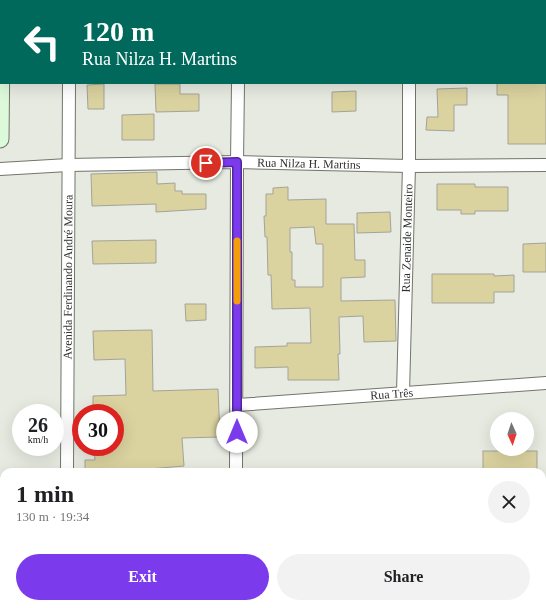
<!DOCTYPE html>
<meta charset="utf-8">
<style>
:root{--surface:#fff;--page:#f2f2f2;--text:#202124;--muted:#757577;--accent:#7c3aed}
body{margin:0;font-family:"Times New Roman",serif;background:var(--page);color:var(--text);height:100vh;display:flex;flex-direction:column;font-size:15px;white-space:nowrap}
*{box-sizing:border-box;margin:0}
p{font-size:13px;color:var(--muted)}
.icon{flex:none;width:22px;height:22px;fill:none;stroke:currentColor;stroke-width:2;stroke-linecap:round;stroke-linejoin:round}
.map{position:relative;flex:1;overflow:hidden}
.details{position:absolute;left:0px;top:468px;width:546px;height:140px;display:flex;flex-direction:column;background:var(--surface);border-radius:12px 12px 0 0;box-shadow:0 4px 16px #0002}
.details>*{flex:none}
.banner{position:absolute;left:0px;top:0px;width:546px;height:84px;box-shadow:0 4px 16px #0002;background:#00695c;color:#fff;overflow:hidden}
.needle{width:26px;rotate:177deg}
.fabs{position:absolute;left:490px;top:412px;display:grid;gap:8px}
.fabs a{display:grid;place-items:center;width:44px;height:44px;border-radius:50%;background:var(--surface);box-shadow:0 4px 16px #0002;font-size:20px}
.speed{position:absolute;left:12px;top:404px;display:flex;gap:8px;font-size:20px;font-weight:700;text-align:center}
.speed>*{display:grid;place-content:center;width:52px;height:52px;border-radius:50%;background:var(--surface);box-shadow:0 4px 16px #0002;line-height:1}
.speed small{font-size:10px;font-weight:400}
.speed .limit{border:6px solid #d22;background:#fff;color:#111}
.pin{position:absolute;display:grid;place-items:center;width:34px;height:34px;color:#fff;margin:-17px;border:2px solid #fff;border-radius:50%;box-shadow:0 1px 4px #0007}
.me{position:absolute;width:44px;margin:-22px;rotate:0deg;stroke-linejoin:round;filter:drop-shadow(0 0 3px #0008)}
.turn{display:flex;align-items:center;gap:14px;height:84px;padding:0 16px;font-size:18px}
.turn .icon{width:52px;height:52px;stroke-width:2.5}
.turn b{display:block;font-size:28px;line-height:34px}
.round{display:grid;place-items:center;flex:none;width:42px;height:42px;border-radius:21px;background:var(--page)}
.headline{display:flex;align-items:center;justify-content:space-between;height:68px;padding:0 16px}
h1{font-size:24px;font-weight:800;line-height:30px}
.action{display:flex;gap:8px;margin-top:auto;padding:8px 16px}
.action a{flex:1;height:46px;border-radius:24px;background:var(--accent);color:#fff;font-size:16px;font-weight:800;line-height:46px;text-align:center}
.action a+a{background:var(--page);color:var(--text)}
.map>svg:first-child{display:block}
.building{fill:#dad29f;stroke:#a4a399;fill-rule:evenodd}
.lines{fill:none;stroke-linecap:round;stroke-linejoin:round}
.street-casing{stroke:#72756c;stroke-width:14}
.secondary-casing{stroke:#72756c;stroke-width:19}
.street{stroke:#fff;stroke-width:12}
.secondary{stroke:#dcfada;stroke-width:17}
.route-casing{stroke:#51269a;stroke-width:10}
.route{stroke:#7c3aed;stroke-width:7}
.slow{stroke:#f59e0b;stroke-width:7}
.labels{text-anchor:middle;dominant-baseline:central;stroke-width:3.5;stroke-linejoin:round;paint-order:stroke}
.street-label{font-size:12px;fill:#30312d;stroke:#f4f8ee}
</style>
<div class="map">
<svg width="546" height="608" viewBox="0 0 546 608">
<rect width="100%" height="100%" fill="#e7eae0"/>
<!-- building -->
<g class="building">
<path d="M497 83H546V144H508V95H497Z"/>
<path d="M104 84V109H88L87 85Z"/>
<path d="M155 84H180V94H199V111L156 112Z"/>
<path d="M467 88V105H454V131L426 130 427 117H438L437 89Z"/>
<path d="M356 91V111L332 112V92Z"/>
<path d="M154 114V140H122V115Z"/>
<path d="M157 172V184L175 183V191H182V194H206V209L156 212V204L92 206 91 174Z"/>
<path d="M437 184H475V187H508V211H475V214H461V210H437Z"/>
<path d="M288 187V200L326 199V224H354L355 260H365V277L341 278V301L395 300 396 341 364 342 363 316 339 317 340 354H338L339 380H288V367L255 368V347L287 346V343H311L310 308 272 309 271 275H268L267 237H265L264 216H266V194H273V188ZM314 227 316 244H323V287H295V280H292V252H290V228Z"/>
<path d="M390 212 391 232 357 233V213Z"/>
<path d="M156 240V263L93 264 92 241Z"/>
<path d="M546 243V272H523V244Z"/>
<path d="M432 274H494V276L514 275V292H494V303H432Z"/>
<path d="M185 304H206V320L186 321Z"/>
<path d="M152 330 153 391 218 389 220 437 182 438 184 466 114 472H85V460H95L94 447H115V413H93V396L126 395 125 359 94 360 93 331Z"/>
<rect x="483" y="451" width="54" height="21"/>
</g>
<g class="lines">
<defs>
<g id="street">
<path d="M409 0V1"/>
<path d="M70 1V0"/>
<path d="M239 1V0"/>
<path id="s1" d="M0 169 68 165 237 162 409 166 546 165"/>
<path id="s2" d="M403 393 409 166V83"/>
<path id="s3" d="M237 405 546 383"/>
<path id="s4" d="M67 472 69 83"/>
<path d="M236 472 237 162 238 83"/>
<path d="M66 608V604"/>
<path d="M236 608V604"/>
</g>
<g id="secondary">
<path d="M0 0 1 3"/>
<path d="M0 139 1 46"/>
</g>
</defs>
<!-- street casing -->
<use href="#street" class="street-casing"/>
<!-- secondary casing -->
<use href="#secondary" class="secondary-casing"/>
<!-- street -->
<use href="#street" class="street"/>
<!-- secondary -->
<use href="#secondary" class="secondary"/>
</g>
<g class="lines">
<defs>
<path id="route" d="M206 163 237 162V432"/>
</defs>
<!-- route casing -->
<use href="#route" class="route-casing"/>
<!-- route -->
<use href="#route" class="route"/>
<!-- slow -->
<path class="slow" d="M237 301V241"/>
</g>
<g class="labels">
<!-- street labels -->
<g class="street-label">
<text stroke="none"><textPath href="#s1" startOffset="309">Rua Nilza H. Martins</textPath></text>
<text stroke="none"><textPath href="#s2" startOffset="155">Rua Zenaide Monteiro</textPath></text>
<text stroke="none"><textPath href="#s4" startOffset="195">Avenida Ferdinando André Moura</textPath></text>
<text stroke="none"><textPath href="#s3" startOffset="155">Rua Três</textPath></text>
</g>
</g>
</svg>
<div class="fabs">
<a><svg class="needle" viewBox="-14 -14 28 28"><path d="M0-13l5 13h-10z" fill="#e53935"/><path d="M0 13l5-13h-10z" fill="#757577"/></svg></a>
</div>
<div class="speed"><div>26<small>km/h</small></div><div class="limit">30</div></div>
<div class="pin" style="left:206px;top:163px;background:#d93025"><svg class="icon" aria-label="arrive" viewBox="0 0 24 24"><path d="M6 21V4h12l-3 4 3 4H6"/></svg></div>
<svg class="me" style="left:237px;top:432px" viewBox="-20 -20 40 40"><circle r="19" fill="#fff"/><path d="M0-13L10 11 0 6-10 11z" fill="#7c3aed"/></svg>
<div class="banner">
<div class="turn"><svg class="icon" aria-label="left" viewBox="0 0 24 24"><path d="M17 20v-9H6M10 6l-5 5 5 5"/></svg><div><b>120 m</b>Rua Nilza H. Martins</div></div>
</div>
<section class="details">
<div class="headline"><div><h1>1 min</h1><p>130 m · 19:34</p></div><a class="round"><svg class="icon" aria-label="close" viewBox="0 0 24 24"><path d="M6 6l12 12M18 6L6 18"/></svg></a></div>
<div class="action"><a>Exit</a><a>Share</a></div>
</section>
</div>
